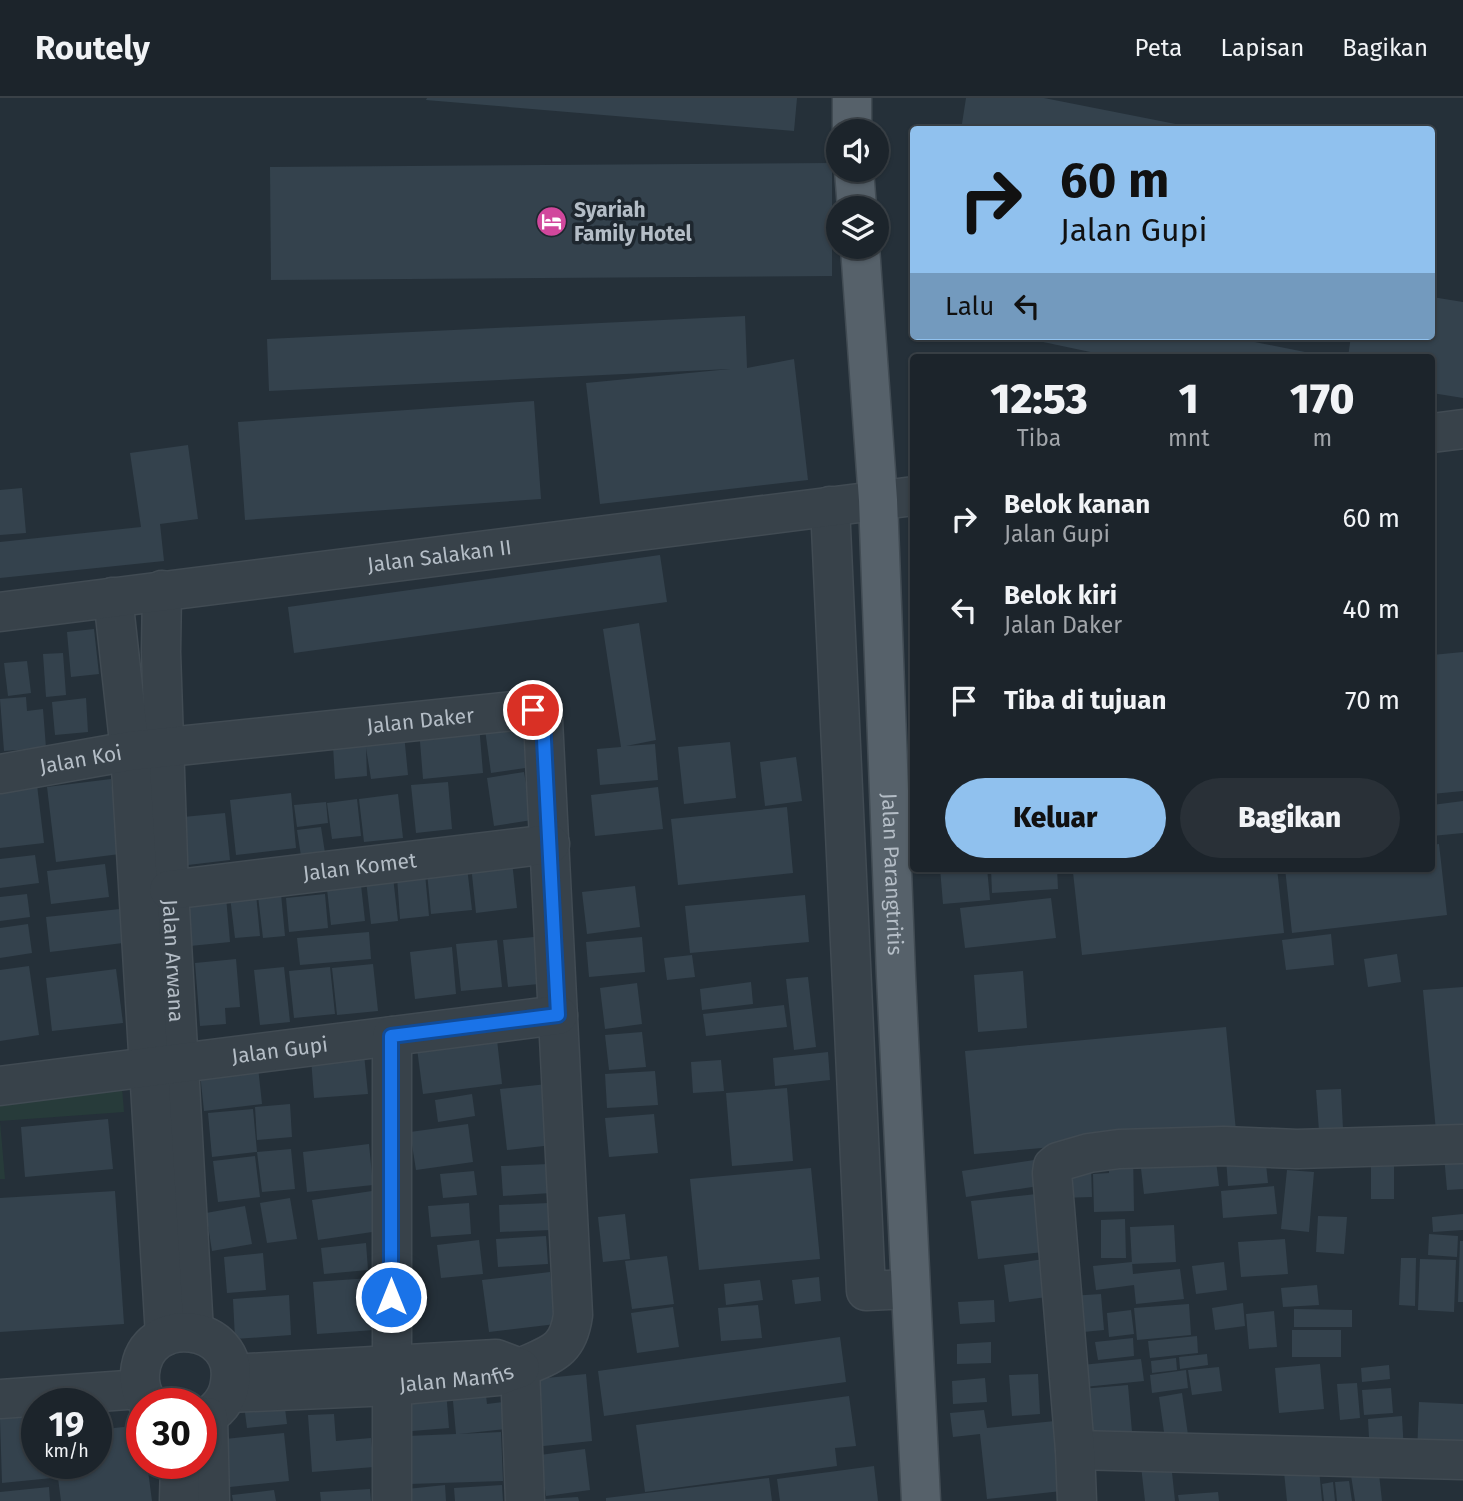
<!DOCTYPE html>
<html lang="id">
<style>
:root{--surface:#1c242b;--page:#293037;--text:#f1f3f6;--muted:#a0a4a9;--line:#3a4147;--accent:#90c1ee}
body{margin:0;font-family:"Fira Sans",sans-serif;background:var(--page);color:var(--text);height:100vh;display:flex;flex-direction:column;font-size:26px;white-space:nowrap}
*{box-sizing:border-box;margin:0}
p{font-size:23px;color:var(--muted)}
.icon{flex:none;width:38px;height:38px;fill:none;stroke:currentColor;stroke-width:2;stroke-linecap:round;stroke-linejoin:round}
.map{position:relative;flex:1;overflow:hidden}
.panel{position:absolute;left:910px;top:256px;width:525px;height:518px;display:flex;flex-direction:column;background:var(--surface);border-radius:7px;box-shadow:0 2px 5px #0004,0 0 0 2px var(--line)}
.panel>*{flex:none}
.banner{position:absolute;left:910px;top:28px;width:525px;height:214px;border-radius:7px;box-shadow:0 2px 5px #0004,0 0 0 2px var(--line);background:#90c1ee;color:#111;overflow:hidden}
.controls{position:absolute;left:826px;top:21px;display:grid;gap:14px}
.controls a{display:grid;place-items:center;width:63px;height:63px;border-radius:50%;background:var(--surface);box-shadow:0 2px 5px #0004,0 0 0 2px var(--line);font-size:35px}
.speed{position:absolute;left:21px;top:1290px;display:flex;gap:14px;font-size:35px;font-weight:700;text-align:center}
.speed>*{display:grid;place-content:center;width:91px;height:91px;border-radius:50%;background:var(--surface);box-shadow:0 2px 5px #0004,0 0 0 2px var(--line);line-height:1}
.speed small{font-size:18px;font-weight:400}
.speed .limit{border:10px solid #d22;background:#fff;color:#111}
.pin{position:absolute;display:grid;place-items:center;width:60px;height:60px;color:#fff;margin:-30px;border:4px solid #fff;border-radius:50%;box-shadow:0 2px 7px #0007}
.me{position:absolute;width:77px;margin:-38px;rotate:0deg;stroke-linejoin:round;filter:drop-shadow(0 0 5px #0008)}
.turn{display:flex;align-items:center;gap:24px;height:147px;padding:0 35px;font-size:32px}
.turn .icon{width:91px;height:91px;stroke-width:2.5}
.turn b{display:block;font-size:49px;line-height:60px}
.then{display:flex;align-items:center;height:66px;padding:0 35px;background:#0003;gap:14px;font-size:26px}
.eta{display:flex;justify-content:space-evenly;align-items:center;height:119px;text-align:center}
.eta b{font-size:42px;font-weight:800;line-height:49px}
.action{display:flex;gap:14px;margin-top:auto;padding:14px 35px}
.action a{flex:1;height:80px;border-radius:42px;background:var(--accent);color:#111;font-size:28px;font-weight:800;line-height:80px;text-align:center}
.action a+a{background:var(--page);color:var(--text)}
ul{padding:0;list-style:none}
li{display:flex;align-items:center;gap:21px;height:91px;padding:0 35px}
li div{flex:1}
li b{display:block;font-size:26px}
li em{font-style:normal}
header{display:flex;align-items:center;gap:42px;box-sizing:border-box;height:98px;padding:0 35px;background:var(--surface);border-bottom:2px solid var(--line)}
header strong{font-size:33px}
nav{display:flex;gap:38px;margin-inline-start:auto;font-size:24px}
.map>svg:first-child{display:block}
.green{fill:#273b3a}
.building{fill:#34424d}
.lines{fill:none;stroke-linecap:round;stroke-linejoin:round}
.minor-casing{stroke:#414b53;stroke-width:41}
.major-casing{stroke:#414b53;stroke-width:41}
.minor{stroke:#38424a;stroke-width:38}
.major{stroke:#56616a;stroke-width:38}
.route-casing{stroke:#114b97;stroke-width:18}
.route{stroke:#1a73e8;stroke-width:12}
.labels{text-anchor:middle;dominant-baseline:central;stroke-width:7;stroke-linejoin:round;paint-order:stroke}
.poi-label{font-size:21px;font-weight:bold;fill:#b4bdc6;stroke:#1e272f;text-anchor:start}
.street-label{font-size:21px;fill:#b4bdc6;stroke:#1e272f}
</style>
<header>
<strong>Routely</strong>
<nav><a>Peta</a><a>Lapisan</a><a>Bagikan</a></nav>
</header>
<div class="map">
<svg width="1463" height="1403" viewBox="0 0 1463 1403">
<rect width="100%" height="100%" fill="#253039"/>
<!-- green -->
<path class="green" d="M122 990 124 1014 0 1023 5 1081H0V1000Z"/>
<!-- building -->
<g class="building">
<path d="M427 0H797L794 33 426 2Z"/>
<path d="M966 0H1044L1206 32H961Z"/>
<path d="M832 65V178L271 182 270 69Z"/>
<path d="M1432 199 1463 204V300L1432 295V259H1348L1351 238H1432Z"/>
<path d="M745 218 747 270 794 261 808 382 600 406 586 285 730 271 269 293 267 241Z"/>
<path d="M1015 238H1225L1325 258 1114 259Z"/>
<path d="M534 303 541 401 245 422 238 324Z"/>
<path d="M188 347 198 421 160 426 164 463 0 480V444L141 429 130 355Z"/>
<path d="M22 390 26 435 0 437V392Z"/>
<path d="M660 457 667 504 294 555 288 509Z"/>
<path d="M639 525 656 642 626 648 655 646 658 682 600 687 597 651 621 649 603 531Z"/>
<path d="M94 531 99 576 71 579 67 534Z"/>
<path d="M1463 554V693L1432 696V557Z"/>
<path d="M63 555 66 597 46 599 43 556Z"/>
<path d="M27 563 31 595 8 598 4 565Z"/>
<path d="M26 599 27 613 43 611 46 650 4 653 0 601Z"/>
<path d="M86 600 88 634 55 637 52 604Z"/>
<path d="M532 617 539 668 491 675 484 624Z"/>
<path d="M479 626 483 675 423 681 419 631Z"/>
<path d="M404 636 408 677 371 681 366 650 367 678 335 681 333 648Z"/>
<path d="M730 644 736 700 684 706 678 649Z"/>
<path d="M796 659 802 703 765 708 760 664Z"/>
<path d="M524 674 532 722 494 728 487 680Z"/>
<path d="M111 681 120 756 56 764 47 689Z"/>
<path d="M448 684 452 731 416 735 411 687Z"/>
<path d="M37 687 44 745 0 750V691Z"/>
<path d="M658 689 663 731 595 738 591 697Z"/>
<path d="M291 695 296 750 236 757 230 702Z"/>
<path d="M398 696 403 740 364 744 359 701Z"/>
<path d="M357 701 361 738 332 741 327 705Z"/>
<path d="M1463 703V735L1432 738V707Z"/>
<path d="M326 704 328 725 297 729 294 707Z"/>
<path d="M787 709 793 775 678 787 671 721Z"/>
<path d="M225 715 230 762 188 767 183 719Z"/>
<path d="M321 729 325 755 301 758 297 732Z"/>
<path d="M1439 746 1447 817 1292 835 1285 770H1432V747Z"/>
<path d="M35 757 39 785 0 790V761Z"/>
<path d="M512 763 517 810 476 815 471 767Z"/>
<path d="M105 766 109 799 51 806 47 773Z"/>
<path d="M467 769 472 812 431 816 427 774Z"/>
<path d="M940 770H987L990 802 943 806Z"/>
<path d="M991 770H1057L1058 791 992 795Z"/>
<path d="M1112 770H1277L1284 835 1082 857 1073 774Z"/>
<path d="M425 776 429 818 400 821 397 779Z"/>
<path d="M393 779 398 823 371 826 366 782Z"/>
<path d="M361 787 365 823 331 827 327 791Z"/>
<path d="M635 788 640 829 587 836 582 794Z"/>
<path d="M27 796 30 819 0 823V799Z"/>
<path d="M256 796 260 838 235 840 230 799Z"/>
<path d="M281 796 285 838 263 840 258 798Z"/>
<path d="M325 796 328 830 289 834 286 800Z"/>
<path d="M805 797 809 844 690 855 685 808Z"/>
<path d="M226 799 230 844 190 848 185 804Z"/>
<path d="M1051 800 1056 840 965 850 960 810Z"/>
<path d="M120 811 123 845 50 854 46 819Z"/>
<path d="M28 826 32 855 0 860V830Z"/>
<path d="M369 834 371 861 300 867 297 840Z"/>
<path d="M1331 836 1334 867 1286 872 1282 842Z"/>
<path d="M544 838 549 885 508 889 503 842Z"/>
<path d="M642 839 645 874 589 879 586 844Z"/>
<path d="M497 842 502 889 461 893 456 846Z"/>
<path d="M452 849 456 896 415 901 410 854Z"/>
<path d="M1397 856 1401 884 1368 889 1364 861Z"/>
<path d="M692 857 695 879 667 882 664 860Z"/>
<path d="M236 861 240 909 225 910 226 926 200 928 195 865Z"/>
<path d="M373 866 378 913 337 917 332 870Z"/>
<path d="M29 868 39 937 0 943V872Z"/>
<path d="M284 869 290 924 260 927 254 872Z"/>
<path d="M330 869 335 916 294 920 289 873Z"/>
<path d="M116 871 123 925 52 933 46 880Z"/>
<path d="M1023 873 1027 930 978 934 974 877Z"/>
<path d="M808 879 816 949 794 952 786 881Z"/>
<path d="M751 884 753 906 702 912 700 891Z"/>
<path d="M637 885 642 926 605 931 600 890Z"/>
<path d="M1463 889V1042L1437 1044 1423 892Z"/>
<path d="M784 907 787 929 706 938 703 916Z"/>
<path d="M1226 929 1236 1033 974 1056 965 953Z"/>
<path d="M496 933 502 986 423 996 416 943Z"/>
<path d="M642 934 646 969 609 972 605 937Z"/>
<path d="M828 954 830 982 775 988 773 960Z"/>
<path d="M364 956 368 996 314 1000 311 960Z"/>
<path d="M721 962 724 993 693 995 691 964Z"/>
<path d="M258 969 262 1006 204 1013 200 975Z"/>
<path d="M655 973 658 1007 607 1010 605 976Z"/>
<path d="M547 986 553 1047 507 1052 500 991Z"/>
<path d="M787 990 793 1063 732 1068 726 995Z"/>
<path d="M1341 991 1343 1031 1319 1033 1316 992Z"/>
<path d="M472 996 475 1018 438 1024 435 1002Z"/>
<path d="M290 1006 292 1039 257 1042 255 1009Z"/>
<path d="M253 1011 257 1054 212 1059 208 1015Z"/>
<path d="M654 1016 658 1055 609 1059 605 1020Z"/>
<path d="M108 1021 113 1071 25 1079 21 1029Z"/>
<path d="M468 1026 473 1064 416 1072 410 1034Z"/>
<path d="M369 1046 373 1087 307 1094 303 1054Z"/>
<path d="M291 1051 295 1091 262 1094 257 1054Z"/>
<path d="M1133 1054 1134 1113 1094 1114 1093 1076 1109 1075V1055Z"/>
<path d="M1215 1054 1219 1088 1144 1096 1140 1062Z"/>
<path d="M1463 1056V1091L1447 1092 1444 1057Z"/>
<path d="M1265 1057 1268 1085 1228 1088 1226 1060Z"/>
<path d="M255 1058 260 1099 218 1104 213 1063Z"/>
<path d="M1041 1061 1045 1087 966 1099 962 1073Z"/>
<path d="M549 1066 551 1095 503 1098 501 1068Z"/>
<rect x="1371" y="1066" width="23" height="35"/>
<path d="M811 1070 820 1161 699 1172 690 1081Z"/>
<path d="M1091 1070 1092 1099 1059 1100 1057 1071Z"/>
<path d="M1287 1072 1314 1074 1309 1134 1281 1131Z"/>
<path d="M474 1073 477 1097 443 1100 440 1076Z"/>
<path d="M1274 1088 1277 1116 1223 1120 1221 1093Z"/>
<path d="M115 1093 124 1226 0 1234V1100Z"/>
<path d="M372 1093 379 1133 318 1142 312 1102Z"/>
<path d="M1046 1095 1053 1153 978 1161 971 1103Z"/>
<path d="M290 1100 297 1141 267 1145 260 1105Z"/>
<path d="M469 1105 471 1136 431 1139 428 1108Z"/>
<path d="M549 1105 551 1132 500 1134 499 1107Z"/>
<path d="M245 1108 252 1146 212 1153 206 1115Z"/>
<path d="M625 1116 630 1161 603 1164 598 1119Z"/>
<path d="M1463 1116V1132L1433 1134 1432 1119Z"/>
<path d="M1318 1118 1347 1119 1344 1156 1316 1154Z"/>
<path d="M1125 1121 1126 1160H1101V1122Z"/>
<path d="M1174 1127 1176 1164 1132 1166 1130 1129Z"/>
<path d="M1429 1136 1458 1138 1457 1159 1428 1157Z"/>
<path d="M546 1138 548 1166 498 1169 496 1141Z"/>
<path d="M1285 1141 1288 1176 1241 1179 1238 1144Z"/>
<path d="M479 1142 483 1176 441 1180 437 1147Z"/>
<path d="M1460 1143H1463V1204H1458Z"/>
<path d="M366 1145 368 1172 324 1176 321 1150Z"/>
<path d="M263 1155 266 1192 227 1195 224 1159Z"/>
<path d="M667 1158 674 1206 632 1211 625 1163Z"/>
<path d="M1050 1160 1055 1198 1009 1204 1004 1167Z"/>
<path d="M1401 1160H1416L1415 1208 1399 1207Z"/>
<path d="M1420 1161 1456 1162 1454 1214 1418 1212Z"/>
<path d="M1132 1164 1133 1176 1180 1171 1184 1201 1136 1206 1134 1187 1096 1192 1093 1168Z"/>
<path d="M1224 1164 1227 1192 1196 1196 1192 1168Z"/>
<path d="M550 1174 556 1226 489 1234 482 1182Z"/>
<path d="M385 1179 389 1231 317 1236 313 1184Z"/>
<path d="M819 1179 821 1203 795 1206 792 1182Z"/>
<path d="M760 1182 763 1202 726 1207 724 1186Z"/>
<path d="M1317 1187 1319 1207 1283 1209 1281 1190Z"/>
<path d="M1101 1196 1104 1232 1073 1235 1070 1198Z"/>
<path d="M289 1197 291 1237 235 1241 233 1201Z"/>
<path d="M994 1202 995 1224 960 1226 958 1204Z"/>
<path d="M1243 1205 1245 1228 1215 1232 1212 1210Z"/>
<path d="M1189 1206 1191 1237 1137 1242 1134 1210Z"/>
<path d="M758 1207 762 1240 721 1243 718 1210Z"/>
<path d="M673 1209 679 1249 637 1255 631 1215Z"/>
<path d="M1294 1211 1352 1212V1229H1294Z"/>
<path d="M1131 1212 1134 1236 1109 1239 1107 1215Z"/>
<path d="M1274 1213 1277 1249 1249 1251 1246 1216Z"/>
<rect x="1292" y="1232" width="49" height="27"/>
<path d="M1197 1238 1198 1255 1150 1260 1148 1243Z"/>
<path d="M840 1239 846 1284 604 1318 598 1273Z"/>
<path d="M1133 1240 1134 1258 1098 1262 1095 1244Z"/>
<path d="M991 1244V1265L957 1266V1246Z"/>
<path d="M1207 1256 1208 1267 1180 1271 1179 1259Z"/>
<path d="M1176 1260 1177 1272 1152 1275 1151 1263Z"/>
<path d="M1141 1261 1144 1283 1074 1290 1072 1268Z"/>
<path d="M1320 1266 1324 1311 1279 1315 1275 1270Z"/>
<path d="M1389 1267 1390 1281 1362 1284 1361 1270Z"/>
<path d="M1219 1269 1222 1293 1192 1297 1188 1272Z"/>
<path d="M1186 1272 1188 1290 1152 1295 1150 1277Z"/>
<path d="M586 1276 592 1343 534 1349 527 1282Z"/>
<path d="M1038 1276 1040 1316 1012 1318 1009 1277Z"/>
<path d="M985 1280 987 1304 953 1306 952 1283Z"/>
<path d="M1357 1285 1360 1320 1340 1322 1337 1286Z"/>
<path d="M1128 1287 1132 1334 1085 1338 1081 1291Z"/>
<path d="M485 1289 487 1306 503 1304 506 1331 459 1336 501 1334 503 1383 409 1386 407 1338 456 1336 452 1292Z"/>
<path d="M1391 1290 1393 1315 1364 1317 1362 1292Z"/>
<path d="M446 1292 449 1330 412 1333 408 1295Z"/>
<path d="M1182 1295 1189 1344 1166 1348 1159 1299Z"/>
<path d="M849 1298 856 1348 835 1350 837 1368 645 1394 636 1327Z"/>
<path d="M284 1303 287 1326 247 1330 244 1307Z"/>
<path d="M1419 1304 1463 1306V1359L1417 1357Z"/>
<path d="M984 1312 987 1330 1055 1323 1062 1393 987 1401 980 1336 953 1339 950 1315Z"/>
<path d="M334 1316 336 1343 371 1340 374 1369 312 1374 308 1317Z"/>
<path d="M37 1317V1365H51L52 1380 2 1385 0 1321Z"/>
<path d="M1402 1318 1404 1355 1370 1358 1368 1321Z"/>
<path d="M142 1327V1365H147L152 1403H61L56 1365H96V1332Z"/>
<path d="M284 1335 289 1383 230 1389 225 1341Z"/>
<path d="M585 1351 590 1392 546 1398 540 1357Z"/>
<path d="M1171 1365 1175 1403H1145L1141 1368Z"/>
<path d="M1378 1367 1382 1403H1355L1350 1371Z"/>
<path d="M874 1368 878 1403H780L777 1381Z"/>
<path d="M1319 1371 1322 1403H1287L1284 1374Z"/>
<path d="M769 1380 772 1403H606V1400Z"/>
<path d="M1349 1383 1352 1403H1337L1335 1384Z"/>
<path d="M1333 1384 1335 1403H1324L1322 1386Z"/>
<path d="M445 1387 446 1403H408L407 1391Z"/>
<path d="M502 1387 503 1403H455L454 1390Z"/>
<path d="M49 1389 50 1403H0V1394Z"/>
<path d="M370 1391 371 1403H321L320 1394Z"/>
<path d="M274 1392 276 1403H233L232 1397Z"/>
<path d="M1218 1394 1219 1403H1179L1178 1397Z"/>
<path d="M578 1399 579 1403H545V1401Z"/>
</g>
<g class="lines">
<defs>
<g id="minor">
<path d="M1432 335 1463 331"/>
<path d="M830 408 866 1193 910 1191"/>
<path id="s1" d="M162 492 161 554 169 792 194 1234"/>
<path d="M113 499 130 653 165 1238"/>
<path id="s2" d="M0 514 914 398"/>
<path id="s3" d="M0 676 130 653 524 612C534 612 539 613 543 622L573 1217C568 1254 551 1256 520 1270L525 1403"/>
<path id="s4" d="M169 792 550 746"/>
<path id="s5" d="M0 988 558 917"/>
<path id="s6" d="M228 1295 391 1288 498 1278 520 1270 496 1261 231 1276"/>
<path d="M0 1301 141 1291"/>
<path d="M149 1306C142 1297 139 1286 140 1275 145 1213 241 1226 230 1285 228 1301 217 1315 201 1321"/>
<path d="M208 1319 210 1403"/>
<path d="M1075 1352 1463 1362"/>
<path d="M179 1403 180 1365"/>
<path d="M392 1403V938"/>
<path d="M1077 1403 1075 1352 1052 1075 1053 1068 1058 1064 1089 1055 1119 1051 1224 1048 1297 1051 1463 1046"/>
</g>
<g id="major">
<path d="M852 0V33"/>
<path d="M854 72 857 110"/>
<path id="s7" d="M860 149 878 402 896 878 921 1403"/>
</g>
</defs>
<!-- minor casing -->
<use href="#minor" class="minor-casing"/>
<!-- major casing -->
<use href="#major" class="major-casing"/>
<!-- minor -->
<use href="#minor" class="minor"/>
<!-- major -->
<use href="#major" class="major"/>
</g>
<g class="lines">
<defs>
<path id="route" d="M391 1199V938L558 917 543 622 540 616 533 612"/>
</defs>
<!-- route casing -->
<use href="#route" class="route-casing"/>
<!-- route -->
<use href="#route" class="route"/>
</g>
<!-- icons -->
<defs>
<symbol id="hotel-disc" viewBox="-11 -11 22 22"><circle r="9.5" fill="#d1479c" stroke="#1e272f"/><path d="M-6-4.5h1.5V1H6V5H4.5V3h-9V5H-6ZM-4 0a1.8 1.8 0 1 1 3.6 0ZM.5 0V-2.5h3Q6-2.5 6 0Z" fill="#fff"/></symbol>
</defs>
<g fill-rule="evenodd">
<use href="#hotel-disc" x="534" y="106" width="35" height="35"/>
</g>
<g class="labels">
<!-- poi labels -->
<g class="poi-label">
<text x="574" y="112">Syariah<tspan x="574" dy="24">Family Hotel</tspan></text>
</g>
<!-- street labels -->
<g class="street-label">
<text stroke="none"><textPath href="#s2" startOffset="443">Jalan Salakan II</textPath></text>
<text stroke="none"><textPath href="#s3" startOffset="424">Jalan Daker</textPath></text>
<text stroke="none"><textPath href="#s3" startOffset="82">Jalan Koi</textPath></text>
<text stroke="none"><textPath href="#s4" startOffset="192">Jalan Komet</textPath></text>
<text stroke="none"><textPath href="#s7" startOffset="628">Jalan Parangtritis</textPath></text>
<text stroke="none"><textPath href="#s1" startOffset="371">Jalan Arwana</textPath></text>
<text stroke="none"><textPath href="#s5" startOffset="282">Jalan Gupi</textPath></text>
<text stroke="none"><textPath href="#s6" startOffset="229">Jalan Manfis</textPath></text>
</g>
</g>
</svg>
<div class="controls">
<a><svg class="icon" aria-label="sound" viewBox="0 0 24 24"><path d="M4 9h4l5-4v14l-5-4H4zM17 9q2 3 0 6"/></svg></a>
<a><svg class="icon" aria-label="layers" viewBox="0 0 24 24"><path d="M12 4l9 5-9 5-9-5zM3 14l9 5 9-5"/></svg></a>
</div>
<div class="speed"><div>19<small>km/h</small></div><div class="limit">30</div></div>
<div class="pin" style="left:533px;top:612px;background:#d93025"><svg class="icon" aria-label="arrive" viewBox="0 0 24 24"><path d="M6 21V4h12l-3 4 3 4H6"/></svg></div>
<svg class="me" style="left:391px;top:1199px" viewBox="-20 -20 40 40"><circle r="17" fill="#1a73e8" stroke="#fff" stroke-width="3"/><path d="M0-11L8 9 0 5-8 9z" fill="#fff"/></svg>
<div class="banner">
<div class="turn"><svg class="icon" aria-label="right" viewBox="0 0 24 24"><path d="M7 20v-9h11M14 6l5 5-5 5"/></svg><div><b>60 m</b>Jalan Gupi</div></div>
<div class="then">Lalu<svg class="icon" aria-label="left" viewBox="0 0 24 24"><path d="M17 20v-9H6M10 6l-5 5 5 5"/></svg></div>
</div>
<section class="panel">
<div class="eta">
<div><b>12:53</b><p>Tiba</p></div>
<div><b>1</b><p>mnt</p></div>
<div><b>170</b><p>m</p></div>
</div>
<ul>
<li><svg class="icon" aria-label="right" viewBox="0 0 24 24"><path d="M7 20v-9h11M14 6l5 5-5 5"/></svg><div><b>Belok kanan</b><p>Jalan Gupi</p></div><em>60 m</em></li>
<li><svg class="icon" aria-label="left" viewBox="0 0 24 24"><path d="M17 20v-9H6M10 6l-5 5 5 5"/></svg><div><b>Belok kiri</b><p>Jalan Daker</p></div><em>40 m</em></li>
<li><svg class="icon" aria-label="arrive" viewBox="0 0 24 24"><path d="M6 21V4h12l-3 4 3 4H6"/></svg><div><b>Tiba di tujuan</b></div><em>70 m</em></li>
</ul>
<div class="action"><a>Keluar</a><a>Bagikan</a></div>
</section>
</div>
